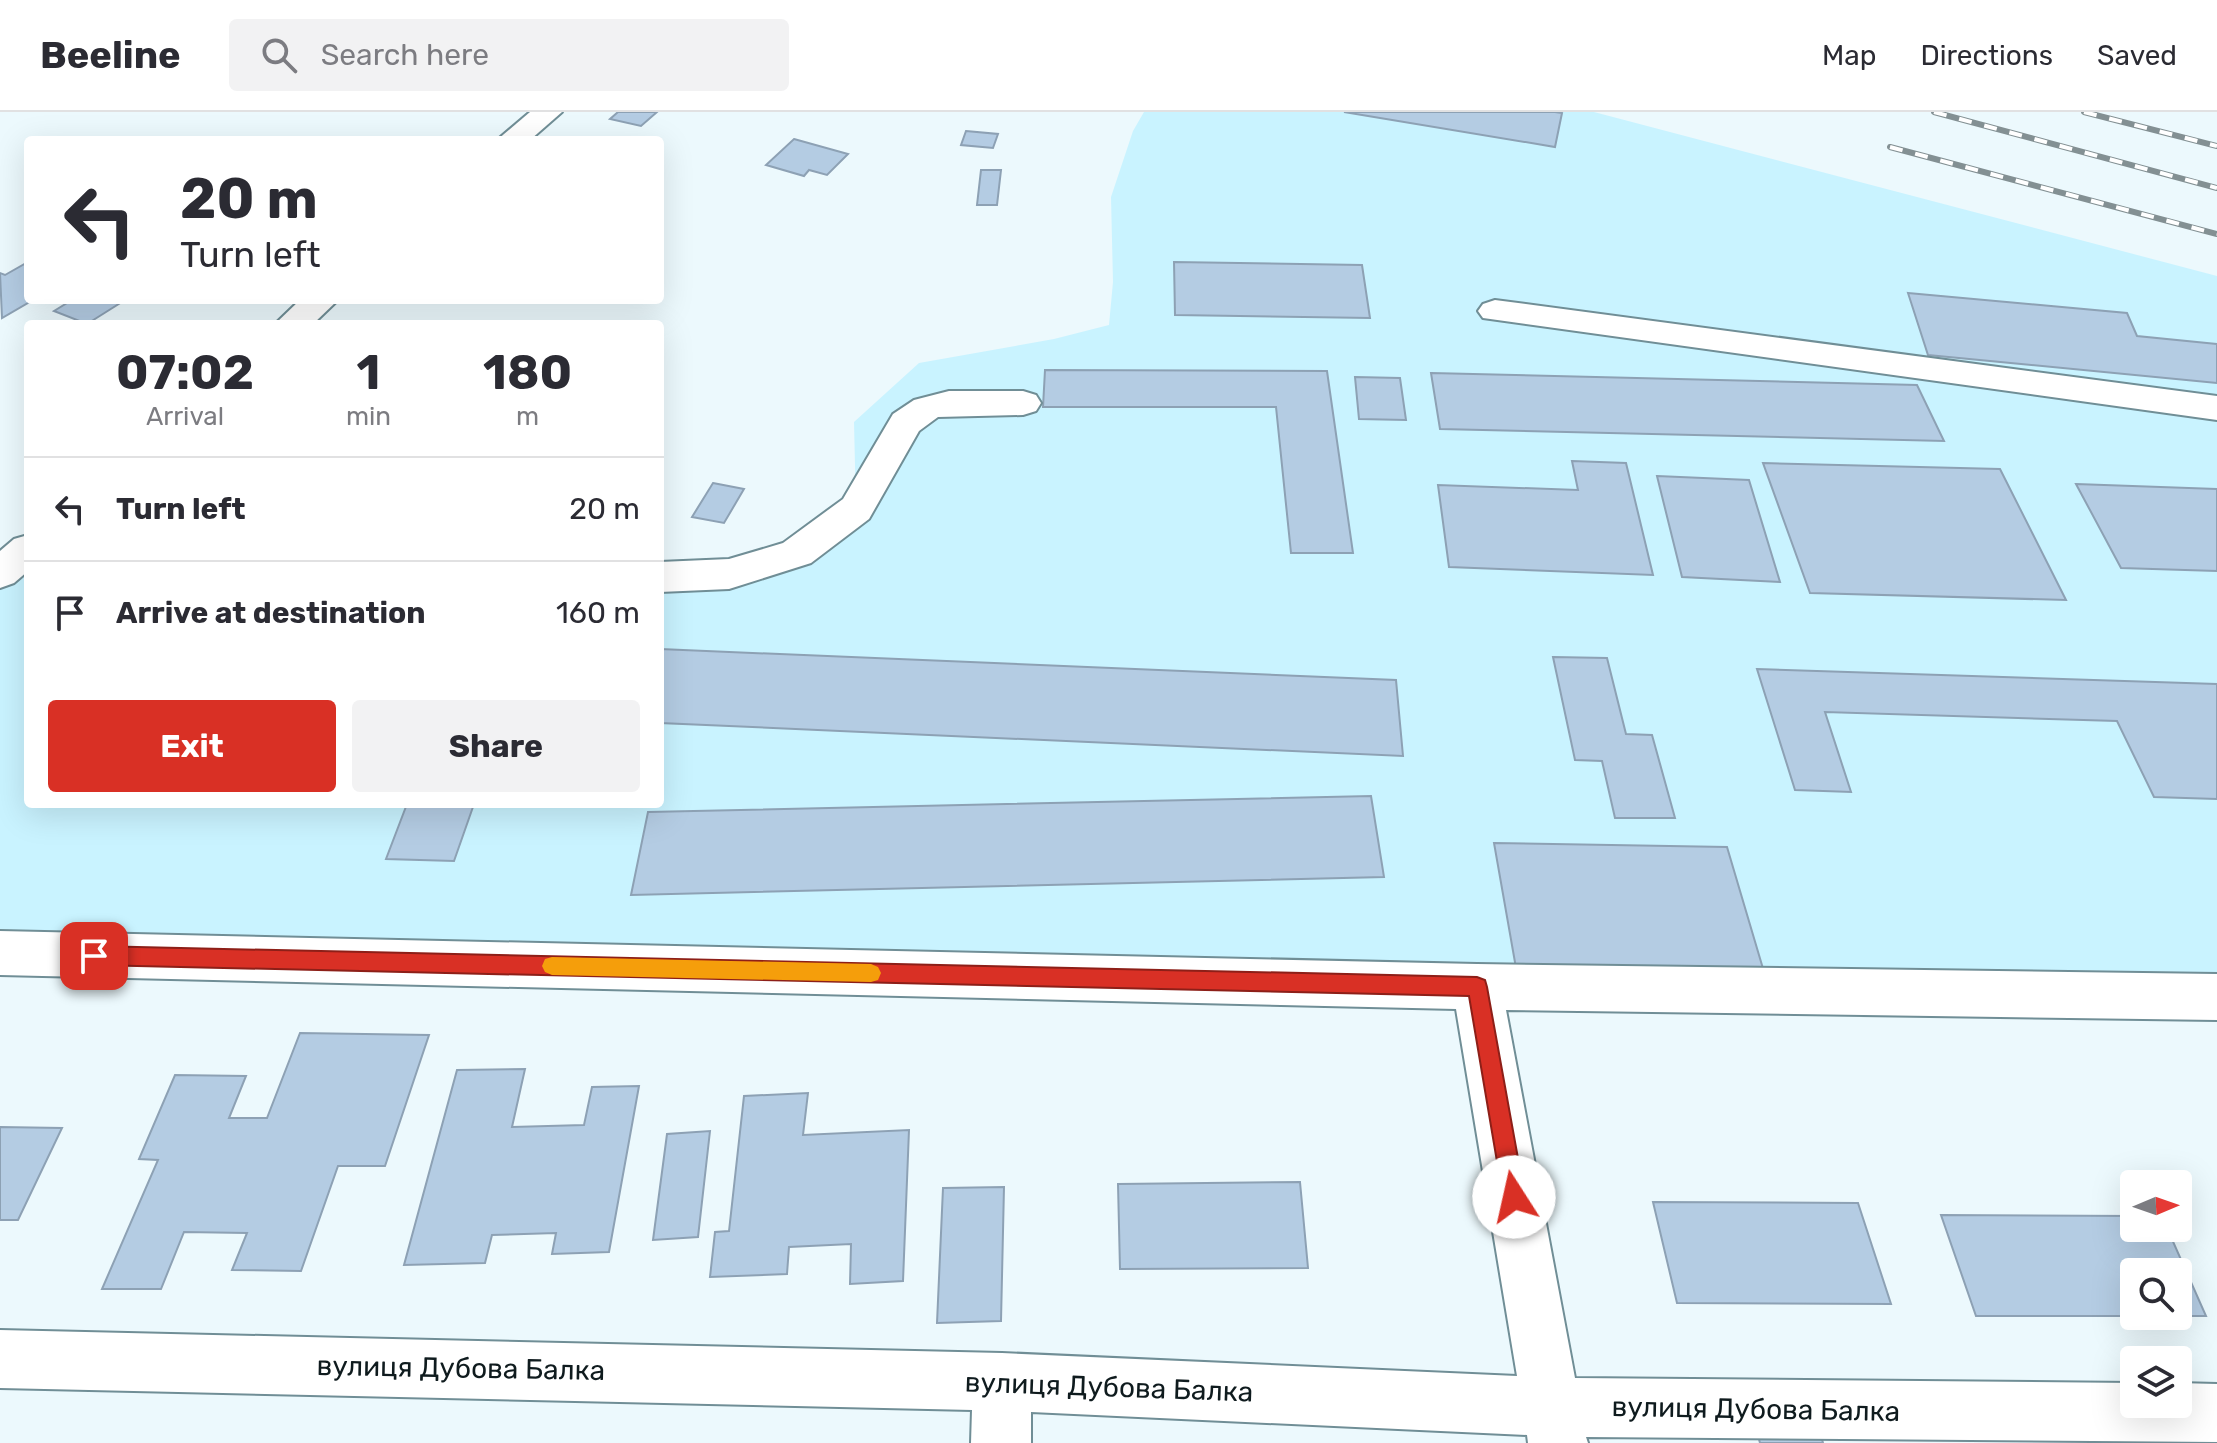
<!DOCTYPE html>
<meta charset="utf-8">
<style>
:root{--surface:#fff;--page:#f2f2f3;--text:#2b2b33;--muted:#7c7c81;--line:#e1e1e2;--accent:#d93025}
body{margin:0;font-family:Rubik,sans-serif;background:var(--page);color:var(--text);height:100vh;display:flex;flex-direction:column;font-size:30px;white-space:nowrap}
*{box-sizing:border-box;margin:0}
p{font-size:26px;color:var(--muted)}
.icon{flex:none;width:44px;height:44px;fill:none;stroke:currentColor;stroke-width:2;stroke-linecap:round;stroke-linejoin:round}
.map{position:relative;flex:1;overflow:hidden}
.drawer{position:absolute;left:24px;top:208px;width:640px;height:488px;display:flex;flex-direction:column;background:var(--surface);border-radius:8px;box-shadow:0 8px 32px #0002}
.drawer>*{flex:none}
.banner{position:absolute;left:24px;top:24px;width:640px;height:168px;border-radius:8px;box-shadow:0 8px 32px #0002;background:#fff;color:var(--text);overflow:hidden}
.needle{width:52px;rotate:88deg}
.buttons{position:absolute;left:2120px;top:1058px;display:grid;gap:16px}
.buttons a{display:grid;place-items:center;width:72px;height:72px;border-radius:8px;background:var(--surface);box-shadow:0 8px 32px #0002;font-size:40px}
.pin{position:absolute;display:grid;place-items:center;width:68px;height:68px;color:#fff;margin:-34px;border-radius:16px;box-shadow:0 4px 12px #0006}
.me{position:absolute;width:88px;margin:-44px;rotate:350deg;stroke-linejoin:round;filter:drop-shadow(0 0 6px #0008)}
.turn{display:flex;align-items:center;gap:28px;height:168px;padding:0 24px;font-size:36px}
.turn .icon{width:104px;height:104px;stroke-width:2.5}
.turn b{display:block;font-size:56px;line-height:68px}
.eta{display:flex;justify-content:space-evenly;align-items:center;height:136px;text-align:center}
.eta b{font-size:48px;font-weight:700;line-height:56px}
.primary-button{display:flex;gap:16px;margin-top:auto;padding:16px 24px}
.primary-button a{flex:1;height:92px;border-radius:8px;background:var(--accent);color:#fff;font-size:32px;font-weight:700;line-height:92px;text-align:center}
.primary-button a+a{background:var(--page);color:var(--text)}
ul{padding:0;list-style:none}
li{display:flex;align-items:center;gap:24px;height:104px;padding:0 24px;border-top:2px solid var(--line)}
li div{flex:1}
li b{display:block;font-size:30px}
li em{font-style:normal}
header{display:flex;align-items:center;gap:48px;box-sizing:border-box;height:112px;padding:0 40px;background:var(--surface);border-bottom:2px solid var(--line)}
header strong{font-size:38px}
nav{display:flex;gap:44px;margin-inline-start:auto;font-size:28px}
.search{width:560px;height:72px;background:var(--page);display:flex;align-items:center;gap:20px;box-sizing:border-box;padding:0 28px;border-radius:8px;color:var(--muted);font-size:30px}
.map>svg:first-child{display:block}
.built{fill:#c9f3ff}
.building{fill:#b4cce3;stroke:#8da1b4;stroke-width:2}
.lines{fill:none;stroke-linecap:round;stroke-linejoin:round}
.minor-casing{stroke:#708e96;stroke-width:4}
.minor{fill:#fff;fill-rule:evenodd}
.rail-casing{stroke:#839093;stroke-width:6}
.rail{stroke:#fff;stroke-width:4;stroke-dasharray:13;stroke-linecap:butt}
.route{fill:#d93025;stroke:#8d1f18;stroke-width:2}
.slow{fill:#f59e0b}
.labels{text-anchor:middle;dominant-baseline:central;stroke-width:6;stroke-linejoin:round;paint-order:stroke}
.near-street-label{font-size:28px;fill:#0f1b1e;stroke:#fff}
</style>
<header>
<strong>Beeline</strong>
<div class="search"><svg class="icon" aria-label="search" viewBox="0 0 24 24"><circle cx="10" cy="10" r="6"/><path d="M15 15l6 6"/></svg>Search here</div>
<nav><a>Map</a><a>Directions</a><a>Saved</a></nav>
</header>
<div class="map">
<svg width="2217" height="1331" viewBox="0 0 2217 1331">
<rect width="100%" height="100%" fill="#ecf9fd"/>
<!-- built -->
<path class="built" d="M1144 0H1594L2217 164V885L0 841V461L28 437V692H660V465L729 462 856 397 854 310 919 251 1054 227 1109 213 1113 170 1111 85 1133 19Z"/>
<!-- building -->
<g class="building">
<path d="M618 0H657L641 14 610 7Z"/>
<path d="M1344 0H1555L1562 1 1555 35Z"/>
<path d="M966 19 998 22 993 36 961 33Z"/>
<path d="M794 27 848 42 827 63 809 58 804 64 766 53Z"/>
<path d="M981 58H1001L997 93H977Z"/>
<path d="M28 150V188H33L2 206 0 161 5 163Z"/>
<path d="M1174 150 1362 153 1370 206 1175 203Z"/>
<path d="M1908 181 2127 201 2137 224 2217 232V271L1928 243Z"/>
<path d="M72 188H125L87 212 54 199Z"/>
<path d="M1045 258 1327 259 1353 441H1291L1276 295H1043Z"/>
<path d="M1431 261 1917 273 1944 329 1440 317Z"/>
<path d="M1355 265 1400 266 1406 308 1359 307Z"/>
<path d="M1572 349 1626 351 1653 463 1449 455 1438 373 1578 378Z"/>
<path d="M1763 351 2000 357 2066 488 1810 481Z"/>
<path d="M1657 364 1749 368 1780 470 1682 465Z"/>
<path d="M713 371 744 377 724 411 692 405Z"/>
<path d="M2076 372 2217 377V459L2121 456Z"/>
<path d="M660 537 1396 568 1403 644 660 611Z"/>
<path d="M1553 545 1607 546 1626 622 1652 623 1675 706H1615L1602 649 1575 648Z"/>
<path d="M1757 557 2217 572V687L2154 685 2117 609 1825 600 1851 680 1795 678Z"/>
<path d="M1371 684 1384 765 631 783 648 700Z"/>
<path d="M407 692H474L454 749 386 747Z"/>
<path d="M1494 731 1727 735 1764 860 1516 856Z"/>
<path d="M300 921 429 923 385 1054H338L301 1159 232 1158 247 1121 184 1120 161 1177H102L158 1048 139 1047 175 963 246 964 229 1006H267Z"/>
<path d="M525 957 512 1015 584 1013 592 975 639 974 609 1140 552 1142 556 1121 492 1123 485 1151 404 1153 457 958Z"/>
<path d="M808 981 803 1023 909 1018 903 1169 850 1172 851 1132 789 1135 787 1162 710 1165 715 1120 729 1119 744 984Z"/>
<path d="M0 1015 62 1016 18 1108H0Z"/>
<path d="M710 1019 698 1125 653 1128 667 1022Z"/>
<path d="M1300 1070 1308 1156 1120 1157 1118 1072Z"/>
<path d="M1004 1075 1001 1209 937 1211 943 1076Z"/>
<path d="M1653 1090 1858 1091 1891 1192 1677 1191Z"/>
<path d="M1941 1103 2134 1104V1116H2167L2206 1204H2178V1160H2134V1204H1976Z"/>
<path d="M1753 1305H1816L1823 1331H1760Z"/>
</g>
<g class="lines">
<defs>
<g id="minor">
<path d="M530 0H562L530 28H497Z"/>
<path d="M300 188H338L313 212H275Z"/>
<path d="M1495 188 2217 284V308L1483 206 1478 199 1483 192Z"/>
<path d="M949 279H1023L1036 283 1041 291 1036 299 1023 303 938 305 919 319 869 407 811 451 729 477 660 480V450L729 447 783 431 843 387 893 302 914 288Z"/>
<path d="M28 423V459L14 471 0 476V439L14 427Z"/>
<path d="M0 819 1477 852 2217 862V908L1506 898 1575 1266 2134 1271V1292H2178V1271L2217 1272V1330L1586 1325 1588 1331H1528L1527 1323 1031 1300V1331H971L972 1298 0 1276V1218L1002 1241 1517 1264 1456 897 0 863Z"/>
</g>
</defs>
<!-- minor casing -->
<use href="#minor" class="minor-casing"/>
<!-- minor -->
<use href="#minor" class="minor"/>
<defs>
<g id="rail">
<path d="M1934 0 2217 76"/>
<path d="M2084 0 2217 34"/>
<path d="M1890 35 2217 122"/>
</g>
</defs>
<!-- rail casing -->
<use href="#rail" class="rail-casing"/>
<!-- rail -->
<use href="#rail" class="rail"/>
</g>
<!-- route -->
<path class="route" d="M94 834 1477 865 1485 868 1487 875 1525 1085 1522 1093 1514 1096 1506 1093 1503 1085 1469 884 94 853 87 850 84 844 87 837Z"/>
<!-- slow -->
<path class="slow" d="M552 845 871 852 878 855 881 861 878 868 871 870 552 863 545 860 542 854 545 847Z"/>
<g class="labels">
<!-- near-street labels -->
<g class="near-street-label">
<text transform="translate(461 1256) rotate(1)">вулиця Дубова Балка</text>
<text transform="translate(1109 1275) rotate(2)">вулиця Дубова Балка</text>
<text transform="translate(1756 1297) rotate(1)">вулиця Дубова Балка</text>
</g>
</g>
</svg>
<div class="buttons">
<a><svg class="needle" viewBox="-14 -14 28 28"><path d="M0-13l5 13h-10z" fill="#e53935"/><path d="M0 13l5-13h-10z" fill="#7c7c81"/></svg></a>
<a><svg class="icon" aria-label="search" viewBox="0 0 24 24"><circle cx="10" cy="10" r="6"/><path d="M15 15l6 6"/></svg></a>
<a><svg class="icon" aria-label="layers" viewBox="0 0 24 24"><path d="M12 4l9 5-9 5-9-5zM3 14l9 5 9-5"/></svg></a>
</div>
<div class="pin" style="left:94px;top:844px;background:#d93025"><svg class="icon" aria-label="arrive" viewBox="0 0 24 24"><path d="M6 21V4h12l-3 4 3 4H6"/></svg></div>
<svg class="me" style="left:1514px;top:1085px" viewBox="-20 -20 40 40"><circle r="19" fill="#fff"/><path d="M0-13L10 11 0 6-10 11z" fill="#d93025"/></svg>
<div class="banner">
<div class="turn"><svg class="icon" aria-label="left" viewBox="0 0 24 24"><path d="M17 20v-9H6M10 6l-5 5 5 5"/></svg><div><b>20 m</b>Turn left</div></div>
</div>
<section class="drawer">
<div class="eta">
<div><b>07:02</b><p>Arrival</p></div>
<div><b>1</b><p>min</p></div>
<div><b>180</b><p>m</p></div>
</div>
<ul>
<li><svg class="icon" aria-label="left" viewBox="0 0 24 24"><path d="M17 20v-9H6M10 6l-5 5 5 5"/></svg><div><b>Turn left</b></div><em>20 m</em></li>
<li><svg class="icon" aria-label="arrive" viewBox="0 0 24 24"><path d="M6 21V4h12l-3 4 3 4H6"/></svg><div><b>Arrive at destination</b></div><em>160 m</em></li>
</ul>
<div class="primary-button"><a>Exit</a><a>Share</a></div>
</section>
</div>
